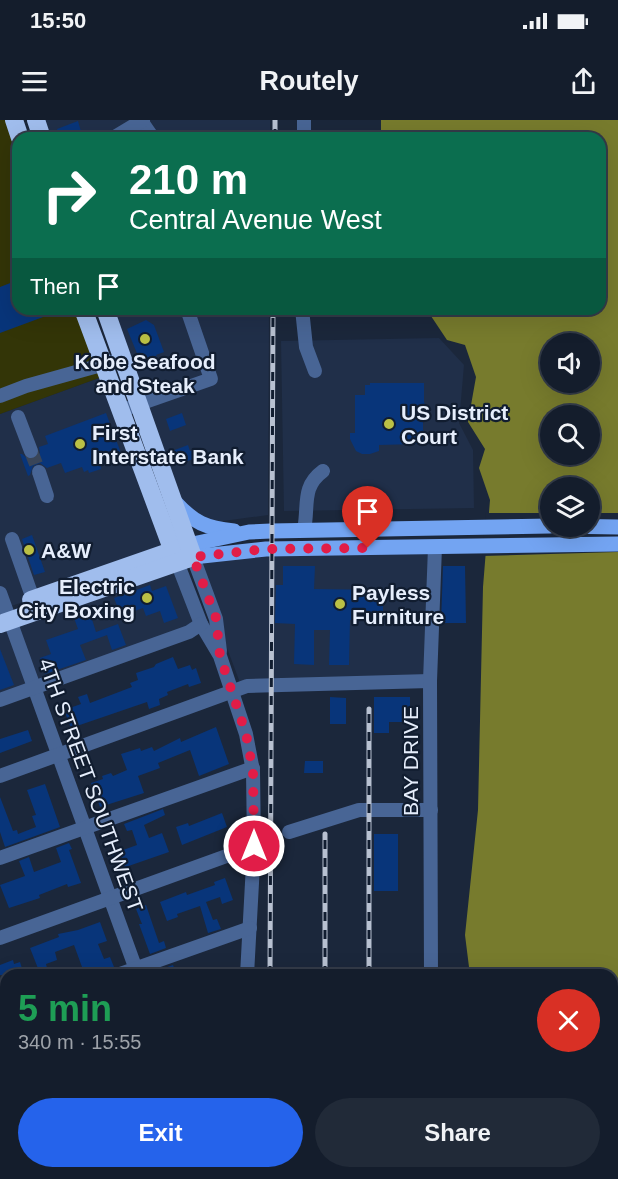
<!DOCTYPE html>
<meta charset="utf-8">
<style>
:root{--surface:#141d2c;--page:#212a38;--text:#f1f3f6;--muted:#9da2a9;--line:#333b48;--accent:#2563eb}
body{margin:0;font-family:Helvetica,sans-serif;background:var(--page);color:var(--text);height:100vh;display:flex;flex-direction:column;font-size:22px;white-space:nowrap}
*{box-sizing:border-box;margin:0}
p{font-size:20px;color:var(--muted)}
.icon{flex:none;width:33px;height:33px;fill:none;stroke:currentColor;stroke-width:2;stroke-linecap:round;stroke-linejoin:round}
.map{position:relative;flex:1;overflow:hidden}
.sheet{position:absolute;left:0px;top:849px;width:618px;height:210px;display:flex;flex-direction:column;background:var(--surface);border-radius:18px 18px 0 0;box-shadow:0 6px 24px #0002,0 0 0 2px var(--line)}
.sheet>*{flex:none}
.guide{position:absolute;left:12px;top:12px;width:594px;height:183px;border-radius:18px;box-shadow:0 6px 24px #0002,0 0 0 2px var(--line);background:#0b6e4f;color:#fff;overflow:hidden}
.tools{position:absolute;left:540px;top:213px;display:grid;gap:12px}
.tools a{display:grid;place-items:center;width:60px;height:60px;border-radius:50%;background:var(--surface);box-shadow:0 6px 24px #0002,0 0 0 2px var(--line);font-size:30px}
.pin{position:absolute;display:grid;place-items:center;width:51px;height:51px;color:#fff;margin:-62px -26px;border-radius:50% 50% 50% 0;rotate:-45deg;box-shadow:0 0 6px #0007}
.pin .icon{rotate:45deg}
.me{position:absolute;width:66px;margin:-33px;rotate:0deg;stroke-linejoin:round;filter:drop-shadow(0 0 4px #0008)}
.turn{display:flex;align-items:center;gap:21px;height:126px;padding:0 18px;font-size:27px}
.turn .icon{width:78px;height:78px;stroke-width:2.5}
.turn b{display:block;font-size:42px;line-height:51px}
.then{display:flex;align-items:center;height:57px;padding:0 18px;background:#0003;gap:12px;font-size:22px}
.round{display:grid;place-items:center;flex:none;width:63px;height:63px;border-radius:32px;background:var(--page)}
.overview{display:flex;align-items:center;justify-content:space-between;height:102px;padding:0 18px}
h1{font-size:36px;font-weight:600;line-height:45px;color:#1e9e55}
.button{display:flex;gap:12px;margin-top:auto;padding:12px 18px}
.button a{flex:1;height:69px;border-radius:36px;background:var(--accent);color:#fff;font-size:24px;font-weight:600;line-height:69px;text-align:center}
.button a+a{background:var(--page);color:var(--text)}
.status{display:flex;justify-content:space-between;align-items:center;height:42px;padding:0 30px;background:var(--surface);direction:ltr}
.status svg{height:16px;fill:currentColor}
header{display:flex;justify-content:space-between;align-items:center;height:78px;padding:0 18px;background:var(--surface);font-size:27px;font-weight:600}
.map>svg:first-child{display:block}
.built{fill:#202f49}
.green{fill:#333507}
.water{fill:#777b2d;fill-rule:evenodd}
.pier{fill:#1b273b}
.building{fill:#08357a}
.lines{fill:none;stroke-linecap:round;stroke-linejoin:round}
.minor-tunnel{stroke:#394558;stroke-width:14;stroke-dasharray:14 7;stroke-linecap:butt}
.minor{stroke:#486595;stroke-width:14}
.major{stroke:#73a4f2;stroke-width:15}
.highway{stroke:#a0bded;stroke-width:18}
.rail-casing{stroke:#b8c1d1;stroke-width:5}
.rail{stroke:#111d30;stroke-width:3;stroke-dasharray:9;stroke-linecap:butt}
.route{stroke:#e11d48;stroke-width:10;stroke-dasharray:0 18}
.poi-dot{fill:#bac045;stroke:#111d30;stroke-width:2}
.labels{text-anchor:middle;dominant-baseline:central;stroke-width:4.5;stroke-linejoin:round;paint-order:stroke}
.poi-label{font-size:21px;font-weight:bold;fill:#e6eefc;stroke:#111d30;text-anchor:start}
.street-label{font-size:21px;fill:#e6eefc;stroke:#111d30}
</style>
<div class="status"><b>15:50</b><svg viewBox="0 0 49 12"><path d="M0 12V9h3v3zM5 12V6h3v6zM10 12V3h3v9zM15 12V0h3v12zM26 1h20v11H26zM47 4h2v5h-2z"/></svg></div>
<header><svg class="icon" aria-label="menu" viewBox="0 0 24 24"><path d="M4 6h16M4 12h16M4 18h16"/></svg>Routely<svg class="icon" aria-label="share" viewBox="0 0 24 24"><path d="M12 15V3M7 8l5-5 5 5M5 13v7h14v-7"/></svg></header>
<div class="map">
<svg width="618" height="1059" viewBox="0 0 618 1059">
<rect width="100%" height="100%" fill="#1b273b"/>
<!-- built -->
<g class="built">
<path d="M36 0H270V18H41Z"/>
<path d="M105 189H269L268 395 216 402 186 395Z"/>
<path d="M439 218 464 245 459 303 473 330 474 388 284 391 281 221Z"/>
<path d="M107 255 172 430 0 490V294Z"/>
<path d="M435 427 430 561 242 568 193 437Z"/>
<path d="M177 442 201 504 0 580V504Z"/>
</g>
<!-- green -->
<g class="green">
<path d="M0 0H14L18 18V189H83L107 255 0 294Z"/>
<path d="M218 1053H259V1059H220Z"/>
</g>
<!-- water -->
<path class="water" d="M381 0H618V1059H591L585 1053H612V855H470L465 815 478 690 483 467 490 380 479 348 485 329 468 302 476 257 465 225 447 220 429 193 428 189H600V18H381ZM550 224H590V262H550ZM550 296H590V334H550ZM550 368H590V406H550Z"/>
<!-- pier -->
<path class="pier" d="M486 393H550V406H590V393H618V432L482 436Z"/>
<!-- building -->
<g class="building">
<path d="M78 1 82 15 73 18H60L57 9Z"/>
<path d="M18 160V189L62 190 0 213V167Z"/>
<path d="M146 200 154 205 164 232 156 235 157 237 141 243 127 209Z"/>
<path d="M370 263H424V282L427 289 423 297V310L430 316 428 324 422 326 417 324 379 325V331L370 334H362L356 331 350 319V313H355V275H365V265H370Z"/>
<path d="M106 293 121 333 100 341 101 349 89 353 88 350 84 352 82 347 65 353 61 343 47 348 40 343 33 346 30 355 28 356 20 334H22L29 340 35 339 40 333 39 327 48 324 45 316Z"/>
<path d="M182 293 186 305 170 311 166 299Z"/>
<path d="M188 325 190 331 193 330 196 338 176 345 172 331Z"/>
<path d="M32 415 45 452 34 455 22 419Z"/>
<path d="M283 446H315L314 469 383 470V500H350L349 545H329L330 510H314V545L294 544 295 504 275 503 276 465H283Z"/>
<path d="M443 446H465L466 503H441Z"/>
<path d="M150 465 152 471 166 466 178 498 164 503 160 491 146 496 143 488 121 496 114 478Z"/>
<path d="M90 493 96 512 118 504 126 525 112 530 107 515 80 525 86 540 45 554 40 538 51 534 46 520 78 509 74 498Z"/>
<path d="M0 529 14 565 0 570Z"/>
<path d="M173 537 178 549 190 545 192 550 196 548 201 563 189 567 188 564 167 572 168 575 159 579 160 585 149 589 147 582 71 608 64 590 81 584 78 577 87 574 90 583 132 567 130 563 138 560 136 553 154 547 156 544Z"/>
<path d="M330 577 346 578V604H330Z"/>
<path d="M374 577H410V602H389V613H374Z"/>
<path d="M216 607 229 644 199 656 190 630 158 643 160 648 138 656 144 673 100 687 91 663 103 659 102 656 111 653 113 656 127 650 121 634 140 628 141 631 152 627 154 631 180 618 181 622Z"/>
<path d="M28 610 32 621 0 633V619Z"/>
<path d="M305 641H323V653H304Z"/>
<path d="M45 664 60 707 5 727 0 712V677L13 711 17 710 18 714 36 707 32 696 36 695 27 670Z"/>
<path d="M163 689 165 695 144 705 149 718 162 713 169 732 117 750 112 734 137 725 132 710 127 711 124 704Z"/>
<path d="M222 693 227 707 182 725 176 707 188 703 189 706Z"/>
<rect x="374" y="714" width="24" height="57"/>
<path d="M69 723 72 729 69 730 81 763 68 767 67 764 39 775 40 778 9 788 0 765 25 756 19 741 29 737 34 752 61 742 56 728Z"/>
<path d="M225 758 233 780 222 784 220 777 206 782 213 800 217 799 221 809 208 813 200 786 177 794 178 797 167 801 160 782 186 772 187 775 215 765 214 762Z"/>
<path d="M146 785 159 823 164 821 166 828 150 834 139 804H142L136 789Z"/>
<path d="M100 802 107 821 98 824 104 839 110 837 114 847 91 855H80L78 849 82 847 74 825 55 832 57 840 46 844 47 848 39 851 30 828 59 817 58 814 78 810Z"/>
<path d="M13 840 14 844 20 842 24 855H0V845Z"/>
<path d="M173 845 177 855H158L156 851Z"/>
</g>
<g class="lines">
<!-- minor-tunnel -->
<path class="minor-tunnel" d="M31 331 39 352"/>
<!-- minor -->
<g class="minor">
<path d="M142 2 153 18"/>
<path d="M113 18 143 0"/>
<path d="M304 18V0"/>
<path d="M302 189 306 227 315 251"/>
<path d="M0 276 26 266 112 242"/>
<path d="M131 287 211 259 187 189"/>
<path d="M18 297 31 331"/>
<path d="M39 352 47 376"/>
<path d="M304 410C309 386 301 367 323 351"/>
<path d="M12 419 33 479"/>
<path d="M193 437 216 499 220 531"/>
<path d="M177 442 201 504 220 536 246 614 253 651 254 726 247 855"/>
<path d="M0 473 138 855"/>
<path d="M0 580 189 512 201 504"/>
<path d="M0 656 247 566 430 561"/>
<path d="M289 712 359 690H431"/>
<path d="M0 738 253 648"/>
<path d="M0 818 254 726"/>
<path d="M117 855 250 808"/>
<path d="M431 855 430 561 435 427"/>
<path d="M0 897 6 895"/>
<path d="M0 975 6 973"/>
<path d="M0 1011 6 1028"/>
<path d="M209 1053 211 1059"/>
<path d="M456 1053 457 1059"/>
<path d="M0 1057 11 1053"/>
<path d="M190 1059 198 1053"/>
</g>
<!-- major -->
<g class="major">
<path d="M175 382C194 403 206 408 234 411"/>
<path d="M560 406 618 407"/>
<path d="M188 425 249 412 271 411 550 406"/>
<path d="M193 437 266 429 618 424"/>
</g>
<!-- highway -->
<g class="highway">
<path d="M14 0 20 18"/>
<path d="M36 0 42 18"/>
<path d="M83 189 177 442"/>
<path d="M31 480 183 427"/>
<path d="M0 504 193 437 105 189"/>
</g>
<defs>
<g id="rail">
<path d="M275 18V0"/>
<path d="M270 855 273 189"/>
<path d="M325 855V714"/>
<path d="M369 855V589"/>
<path d="M269 1059V1053"/>
<path d="M324 1059 325 1053"/>
<path d="M349 1059 351 1053"/>
</g>
</defs>
<!-- rail casing -->
<use href="#rail" class="rail-casing"/>
<!-- rail -->
<use href="#rail" class="rail"/>
</g>
<g class="lines">
<!-- route -->
<path class="route" d="M254 726 253 651 246 614 220 536 216 498 193 437 266 429 368 428"/>
</g>
<!-- markers -->
<g class="poi-dot">
<circle cx="145" cy="219" r="6"/>
<circle cx="389" cy="304" r="6"/>
<circle cx="80" cy="324" r="6"/>
<circle cx="29" cy="430" r="6"/>
<circle cx="147" cy="478" r="6"/>
<circle cx="340" cy="484" r="6"/>
</g>
<g class="labels">
<!-- poi labels -->
<g class="poi-label">
<text x="145" y="241" text-anchor="middle">Kobe Seafood<tspan x="145" dy="24">and Steak</tspan></text>
<text x="401" y="292">US District<tspan x="401" dy="24">Court</tspan></text>
<text x="92" y="312">First<tspan x="92" dy="24">Interstate Bank</tspan></text>
<text x="41" y="430">A&amp;W</text>
<text x="135" y="466" text-anchor="end">Electric<tspan x="135" dy="24">City Boxing</tspan></text>
<text x="352" y="472">Payless<tspan x="352" dy="24">Furniture</tspan></text>
</g>
<!-- street labels -->
<g class="street-label">
<text transform="translate(410 641) rotate(-90)">BAY DRIVE</text>
<text transform="translate(91 665) rotate(70)">4TH STREET SOUTHWEST</text>
</g>
</g>
</svg>
<div class="tools">
<a><svg class="icon" aria-label="sound" viewBox="0 0 24 24"><path d="M4 9h4l5-4v14l-5-4H4zM17 9q2 3 0 6"/></svg></a>
<a><svg class="icon" aria-label="search" viewBox="0 0 24 24"><circle cx="10" cy="10" r="6"/><path d="M15 15l6 6"/></svg></a>
<a><svg class="icon" aria-label="layers" viewBox="0 0 24 24"><path d="M12 4l9 5-9 5-9-5zM3 14l9 5 9-5"/></svg></a>
</div>
<div class="pin" style="left:368px;top:428px;background:#d93025"><svg class="icon" aria-label="arrive" viewBox="0 0 24 24"><path d="M6 21V4h12l-3 4 3 4H6"/></svg></div>
<svg class="me" style="left:254px;top:726px" viewBox="-20 -20 40 40"><circle r="17" fill="#e11d48" stroke="#fff" stroke-width="3"/><path d="M0-11L8 9 0 5-8 9z" fill="#fff"/></svg>
<div class="guide">
<div class="turn"><svg class="icon" aria-label="right" viewBox="0 0 24 24"><path d="M7 20v-9h11M14 6l5 5-5 5"/></svg><div><b>210 m</b>Central Avenue West</div></div>
<div class="then">Then<svg class="icon" aria-label="arrive" viewBox="0 0 24 24"><path d="M6 21V4h12l-3 4 3 4H6"/></svg></div>
</div>
<section class="sheet">
<div class="overview"><div><h1>5 min</h1><p>340 m · 15:55</p></div><a class="round" style="background:#d93025;color:#fff"><svg class="icon" aria-label="close" viewBox="0 0 24 24"><path d="M6 6l12 12M18 6L6 18"/></svg></a></div>
<div class="button"><a>Exit</a><a>Share</a></div>
</section>
</div>
